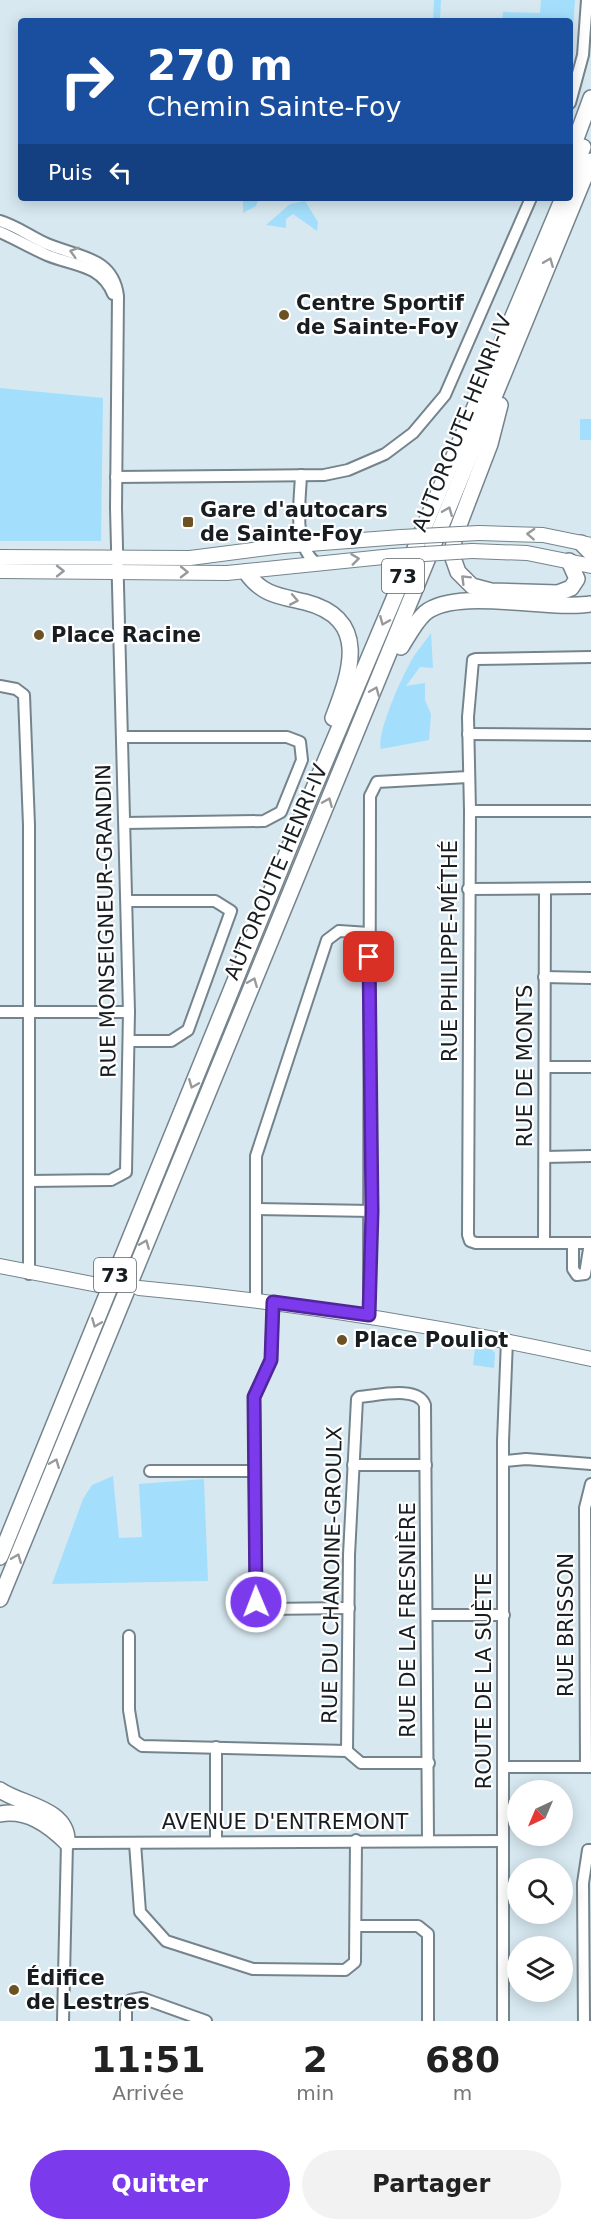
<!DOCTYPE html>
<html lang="fr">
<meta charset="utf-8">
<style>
:root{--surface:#fff;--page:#f2f2f2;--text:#222;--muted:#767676;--accent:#7c3aed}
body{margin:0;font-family:"DejaVu Sans",sans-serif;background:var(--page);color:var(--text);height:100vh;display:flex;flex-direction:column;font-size:22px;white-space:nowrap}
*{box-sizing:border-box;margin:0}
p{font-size:20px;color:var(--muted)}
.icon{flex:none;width:33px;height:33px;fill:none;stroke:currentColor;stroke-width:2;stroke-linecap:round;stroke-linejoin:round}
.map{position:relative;height:2021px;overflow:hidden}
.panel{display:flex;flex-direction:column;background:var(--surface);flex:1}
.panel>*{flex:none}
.hud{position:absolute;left:18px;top:18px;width:555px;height:183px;border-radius:6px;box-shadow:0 3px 15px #0003;background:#1a4fa0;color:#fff;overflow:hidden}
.needle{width:39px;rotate:224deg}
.tools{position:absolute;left:507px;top:1780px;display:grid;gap:12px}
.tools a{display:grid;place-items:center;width:66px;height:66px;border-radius:50%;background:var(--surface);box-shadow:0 3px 15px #0003;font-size:30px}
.pin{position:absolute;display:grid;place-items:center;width:51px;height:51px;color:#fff;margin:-26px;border-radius:12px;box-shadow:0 3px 9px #0006}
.me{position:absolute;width:66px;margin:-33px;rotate:359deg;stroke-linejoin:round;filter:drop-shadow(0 0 4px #0008)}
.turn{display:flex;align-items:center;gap:21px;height:126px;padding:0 30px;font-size:27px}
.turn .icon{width:78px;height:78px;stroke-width:2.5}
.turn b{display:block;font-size:42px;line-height:51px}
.then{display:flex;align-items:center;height:57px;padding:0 30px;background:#0003;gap:12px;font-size:22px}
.eta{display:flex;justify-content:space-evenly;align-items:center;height:102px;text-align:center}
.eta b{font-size:36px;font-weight:800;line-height:42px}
.primary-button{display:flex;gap:12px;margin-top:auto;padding:12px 30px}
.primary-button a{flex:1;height:69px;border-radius:36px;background:var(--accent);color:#fff;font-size:24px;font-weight:800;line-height:69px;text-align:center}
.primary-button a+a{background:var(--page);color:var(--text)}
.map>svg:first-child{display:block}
.green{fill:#a3dffc}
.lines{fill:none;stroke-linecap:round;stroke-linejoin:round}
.minor-casing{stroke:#75848c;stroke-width:14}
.major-casing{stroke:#75848c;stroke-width:16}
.highway-casing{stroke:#75848c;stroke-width:18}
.minor{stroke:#fff;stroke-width:10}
.major{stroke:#fff;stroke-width:14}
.highway{stroke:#fff;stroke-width:15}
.major-bridge-casing{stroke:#75848c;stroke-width:16;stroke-linecap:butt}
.major-bridge{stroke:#fff;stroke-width:14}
.oneway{stroke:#97999b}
.route-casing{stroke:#51269a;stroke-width:15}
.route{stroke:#7c3aed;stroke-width:10}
.poi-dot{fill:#6c5223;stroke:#fff;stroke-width:2}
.labels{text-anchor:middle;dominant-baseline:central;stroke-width:4.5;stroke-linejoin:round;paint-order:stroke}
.shield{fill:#fff;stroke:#5d6163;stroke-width:1.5}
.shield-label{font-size:20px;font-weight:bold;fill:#171d20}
.poi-label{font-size:21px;font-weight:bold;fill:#171d20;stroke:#fff;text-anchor:start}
.street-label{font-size:21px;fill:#171d20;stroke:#fff}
</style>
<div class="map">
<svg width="591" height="2021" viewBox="0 0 591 2021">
<rect width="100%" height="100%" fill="#d7e8f0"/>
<!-- green -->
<g class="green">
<path d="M434 0H441L440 21H433Z"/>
<path d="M541 0H575L570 67V21H502L503 12 540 13Z"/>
<path d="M243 198H259L256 206 243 213Z"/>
<path d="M305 201 318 222 317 231 293 214 286 219V228L266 225 290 204Z"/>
<path d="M0 388 103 398 101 541H0Z"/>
<rect x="580" y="419" width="11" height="21"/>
<path d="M431 633 433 668 420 667 406 686 425 683V700L431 714 429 740 381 749C376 733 404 672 414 656 419 648 426 641 431 633Z"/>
<path d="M475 1347 491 1349 495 1353 494 1368 473 1365Z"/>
<path d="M113 1476 119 1538 142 1537 139 1484 204 1479 208 1581 52 1584 83 1499 92 1485Z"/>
</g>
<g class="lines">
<defs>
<g id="minor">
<path d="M570 103 583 55 587 0"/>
<path d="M0 221C17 226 31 237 47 244 77 257 113 256 118 296L116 508 129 1012 126 1172 111 1180 30 1181"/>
<path d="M0 232C16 239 31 248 47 255 73 266 101 264 113 294"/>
<path d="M301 475C300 503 292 545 317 564"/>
<path d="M116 477 324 475 348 470 385 454 413 433 445 395 531 198"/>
<path d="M591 657 476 659 473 660 468 717 470 811 468 1235 470 1241 476 1243H591"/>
<path d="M0 686 16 689 24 695 29 825V1274"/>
<path d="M468 734 591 735"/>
<path d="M122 737H287L300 742 302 760 281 812 264 821 125 823"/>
<path d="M470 811H591"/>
<path d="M468 889 591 888"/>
<path d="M127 901H215L231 911 188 1030 171 1041H129"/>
<path d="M544 977 591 978"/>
<path d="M0 1012H129"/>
<path d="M546 1067H591"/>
<path d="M545 1157 591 1156"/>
<path d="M256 1209 372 1211"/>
<path d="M544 1243 545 889"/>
<path d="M573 1243V1269L577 1275 585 1274 590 1243"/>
<path d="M256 1299V1156L327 940 339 931 369 933"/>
<path d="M273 1302 271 1360 254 1397 256 1602 265 1609 349 1608"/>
<path d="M369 1315 370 796 377 782 468 777"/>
<path d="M505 1461 526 1459 591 1464"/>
<path d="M353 1465H426"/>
<path d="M150 1471H254"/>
<path d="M428 1615H504"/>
<path d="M129 1636V1710L134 1740 142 1746 347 1751 361 1763H429"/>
<path d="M216 1747V1842"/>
<path d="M347 1751 349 1555 357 1399 359 1397C376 1396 418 1385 425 1405L428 1840"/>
<path d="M504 1767H591"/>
<path d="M586 1767 585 1508 591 1484"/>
<path d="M135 1843 140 1912 166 1941 253 1969 345 1970 355 1962 356 1840"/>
<path d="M356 1926H418L428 1934V2021"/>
<path d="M63 2021 67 1843 503 1841"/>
<path d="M126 2021V2008L131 2000 142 1998 206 2021"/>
<path d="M503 2021V1441L507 1340"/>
<path d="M584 2021 583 1883 588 1850H591"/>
</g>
<g id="major">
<path d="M479 533 543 535 591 545"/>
<path d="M472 551 527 553 591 566"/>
<path d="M0 557 190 558 283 546 401 537"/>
<path d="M0 571 227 573 393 556"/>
<path d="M0 1266 98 1285"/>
<path d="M139 1288C292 1302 442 1326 591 1359"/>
</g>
<g id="highway">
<path d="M570 155 591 98"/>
<path d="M570 180 583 147"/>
<path d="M500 405 490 444 454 538 453 558 458 572 472 586 491 591 558 593 571 588 577 579 569 561"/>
<path d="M581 543 591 553"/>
<path d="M246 572C262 595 279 596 305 602 371 619 350 673 333 718"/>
<path d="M401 647C408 636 415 622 425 613 457 587 548 611 591 604"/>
<path d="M0 1557 303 814 563 198"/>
<path d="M0 1599 591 161"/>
<path d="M0 1790C21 1805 69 1808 67 1843"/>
<path d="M0 1814C27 1809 49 1825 67 1843"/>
</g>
</defs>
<!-- minor casing -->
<use href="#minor" class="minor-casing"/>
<!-- major casing -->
<use href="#major" class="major-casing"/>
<!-- highway casing -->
<use href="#highway" class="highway-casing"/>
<!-- minor -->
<use href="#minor" class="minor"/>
<!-- major -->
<use href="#major" class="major"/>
<!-- highway -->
<use href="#highway" class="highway"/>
<defs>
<g id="major-bridge">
<path d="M401 537 479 533"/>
<path d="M393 556 472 551"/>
</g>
</defs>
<!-- major-bridge casing -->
<use href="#major-bridge" class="major-bridge-casing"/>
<!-- major-bridge -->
<use href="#major-bridge" class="major-bridge"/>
</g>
<!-- one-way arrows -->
<defs><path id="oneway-chevron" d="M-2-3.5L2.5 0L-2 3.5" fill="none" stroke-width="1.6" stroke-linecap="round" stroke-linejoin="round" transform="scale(1.5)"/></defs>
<g class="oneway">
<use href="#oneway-chevron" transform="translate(74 252) rotate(-164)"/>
<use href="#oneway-chevron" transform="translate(549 262) rotate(-68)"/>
<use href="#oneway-chevron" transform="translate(448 511) rotate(-68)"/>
<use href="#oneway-chevron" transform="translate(531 534) rotate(-177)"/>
<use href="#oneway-chevron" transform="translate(355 559) rotate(-7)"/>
<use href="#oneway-chevron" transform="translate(60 571)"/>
<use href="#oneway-chevron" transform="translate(184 572) rotate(1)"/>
<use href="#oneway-chevron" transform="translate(465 579) rotate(-135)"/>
<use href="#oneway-chevron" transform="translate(294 600) rotate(11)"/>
<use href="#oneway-chevron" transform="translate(384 621) rotate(113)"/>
<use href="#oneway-chevron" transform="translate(375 691) rotate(-67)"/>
<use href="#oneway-chevron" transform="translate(328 802) rotate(-67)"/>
<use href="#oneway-chevron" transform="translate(253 982) rotate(-68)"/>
<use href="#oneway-chevron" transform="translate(193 1084) rotate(112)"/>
<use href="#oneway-chevron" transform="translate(145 1244) rotate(-68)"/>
<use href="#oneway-chevron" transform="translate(96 1323) rotate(112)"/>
<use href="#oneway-chevron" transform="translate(55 1463) rotate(-68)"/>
<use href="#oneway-chevron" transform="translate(17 1558) rotate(-68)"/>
</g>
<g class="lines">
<defs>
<path id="route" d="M256 1602 254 1397 271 1360 273 1302 369 1315 372 1211 369 957"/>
</defs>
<!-- route casing -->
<use href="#route" class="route-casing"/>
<!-- route -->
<use href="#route" class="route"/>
</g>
<!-- markers -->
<g class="poi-dot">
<circle cx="284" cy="315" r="6"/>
<rect x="182" y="516" width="12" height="12" rx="3"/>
<circle cx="39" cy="635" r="6"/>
<circle cx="342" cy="1340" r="6"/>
<circle cx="14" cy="1990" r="6"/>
</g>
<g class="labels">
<!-- shield labels -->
<g class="shield">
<rect x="382" y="559" width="42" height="34" rx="4.5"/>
<rect x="94" y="1258" width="42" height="34" rx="4.5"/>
</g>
<g class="shield-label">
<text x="403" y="576">73</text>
<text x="115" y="1275">73</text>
</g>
<!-- poi labels -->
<g class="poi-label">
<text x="296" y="303">Centre Sportif<tspan x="296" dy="24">de Sainte-Foy</tspan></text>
<text x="200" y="510">Gare d'autocars<tspan x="200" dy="24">de Sainte-Foy</tspan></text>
<text x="51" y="635">Place Racine</text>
<text x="354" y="1340">Place Pouliot</text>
<text x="26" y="1978">Édifice<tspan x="26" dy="24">de Lestres</tspan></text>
</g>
<!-- street labels -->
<g class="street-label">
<text transform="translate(462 423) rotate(-68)">AUTOROUTE HENRI-IV</text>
<text transform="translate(276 872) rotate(-67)">AUTOROUTE HENRI-IV</text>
<text transform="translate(106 921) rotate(-91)">RUE MONSEIGNEUR-GRANDIN</text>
<text transform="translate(450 951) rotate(-90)">RUE PHILIPPE-MÉTHÉ</text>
<text transform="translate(525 1066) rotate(-90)">RUE DE MONTS</text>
<text transform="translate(332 1575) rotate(-89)">RUE DU CHANOINE-GROULX</text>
<text transform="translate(408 1620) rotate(-90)">RUE DE LA FRESNIÈRE</text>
<text transform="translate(566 1625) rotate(-90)">RUE BRISSON</text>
<text transform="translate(484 1681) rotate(-90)">ROUTE DE LA SUÈTE</text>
<text x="285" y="1822">AVENUE D'ENTREMONT</text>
</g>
</g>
</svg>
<div class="tools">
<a><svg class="needle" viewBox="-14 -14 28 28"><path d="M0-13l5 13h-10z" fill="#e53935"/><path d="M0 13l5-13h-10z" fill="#767676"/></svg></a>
<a><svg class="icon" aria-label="search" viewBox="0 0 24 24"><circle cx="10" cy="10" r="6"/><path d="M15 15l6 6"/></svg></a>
<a><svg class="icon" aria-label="layers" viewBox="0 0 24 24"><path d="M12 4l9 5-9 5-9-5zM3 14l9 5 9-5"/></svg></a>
</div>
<div class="pin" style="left:369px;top:957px;background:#d93025"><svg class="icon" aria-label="arrive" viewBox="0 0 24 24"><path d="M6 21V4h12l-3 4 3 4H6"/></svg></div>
<svg class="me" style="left:256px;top:1602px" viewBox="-20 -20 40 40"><circle r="17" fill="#7c3aed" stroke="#fff" stroke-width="3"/><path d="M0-11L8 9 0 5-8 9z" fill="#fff"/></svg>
<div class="hud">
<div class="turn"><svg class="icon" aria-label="right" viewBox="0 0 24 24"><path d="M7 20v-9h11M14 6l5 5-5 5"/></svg><div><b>270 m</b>Chemin Sainte-Foy</div></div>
<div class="then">Puis<svg class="icon" aria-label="left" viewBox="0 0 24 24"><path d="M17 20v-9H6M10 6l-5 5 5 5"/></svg></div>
</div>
</div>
<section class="panel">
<div class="eta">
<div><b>11:51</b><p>Arrivée</p></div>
<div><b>2</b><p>min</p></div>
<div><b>680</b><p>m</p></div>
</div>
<div class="primary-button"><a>Quitter</a><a>Partager</a></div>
</section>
